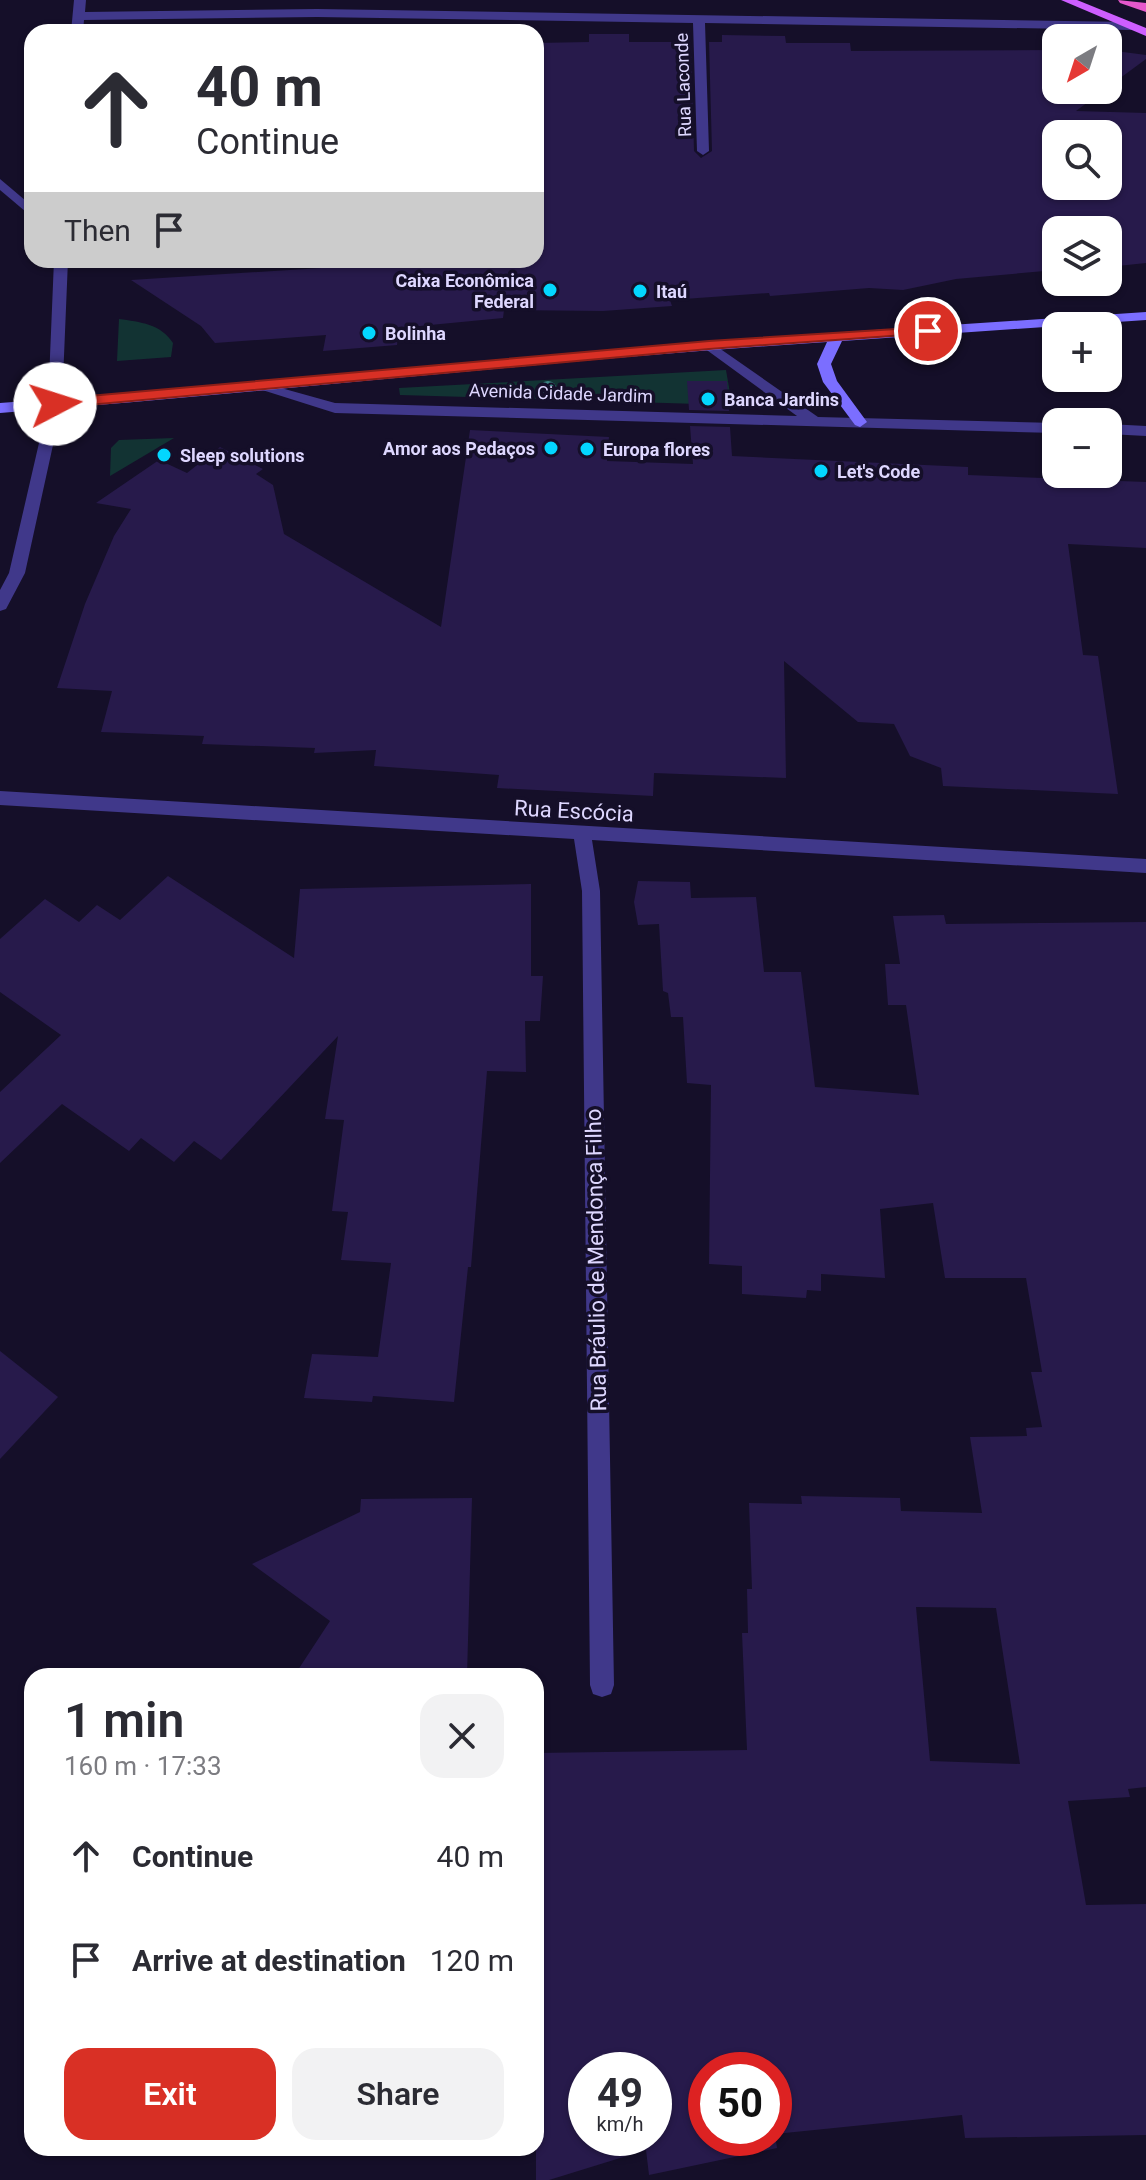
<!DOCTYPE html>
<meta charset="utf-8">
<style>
:root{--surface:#fff;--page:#f2f2f3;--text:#2b2b33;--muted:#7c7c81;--accent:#d93025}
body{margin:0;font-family:Roboto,sans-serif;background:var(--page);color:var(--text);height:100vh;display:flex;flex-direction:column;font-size:30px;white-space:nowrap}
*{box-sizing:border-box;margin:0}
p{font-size:26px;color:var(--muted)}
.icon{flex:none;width:44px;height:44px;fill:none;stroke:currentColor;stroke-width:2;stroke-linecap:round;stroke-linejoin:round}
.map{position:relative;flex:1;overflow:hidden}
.panel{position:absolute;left:24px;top:1668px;width:520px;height:488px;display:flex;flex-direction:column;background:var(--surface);border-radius:24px;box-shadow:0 2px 6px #0004}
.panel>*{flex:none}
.hud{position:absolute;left:24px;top:24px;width:520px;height:244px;border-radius:24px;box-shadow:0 2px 6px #0004;background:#fff;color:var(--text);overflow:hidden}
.needle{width:52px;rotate:219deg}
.controls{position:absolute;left:1042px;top:24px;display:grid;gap:16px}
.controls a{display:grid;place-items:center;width:80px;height:80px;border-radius:16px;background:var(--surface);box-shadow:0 2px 6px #0004;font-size:40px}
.speed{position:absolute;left:568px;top:2052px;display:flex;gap:16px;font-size:40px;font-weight:700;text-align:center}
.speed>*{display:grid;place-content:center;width:104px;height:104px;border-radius:50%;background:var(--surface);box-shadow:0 2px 6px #0004;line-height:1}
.speed small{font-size:20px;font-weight:400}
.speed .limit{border:12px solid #d22;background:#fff;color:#111}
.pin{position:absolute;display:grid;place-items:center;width:68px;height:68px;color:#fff;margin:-34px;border:4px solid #fff;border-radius:50%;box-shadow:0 2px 8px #0007}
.me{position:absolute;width:88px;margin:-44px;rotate:85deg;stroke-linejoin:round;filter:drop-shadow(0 0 6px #0008)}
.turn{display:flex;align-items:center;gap:28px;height:168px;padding:0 40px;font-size:36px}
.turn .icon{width:104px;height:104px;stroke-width:2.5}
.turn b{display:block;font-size:56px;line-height:68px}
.then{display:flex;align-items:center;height:76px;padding:0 40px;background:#0003;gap:16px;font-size:30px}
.round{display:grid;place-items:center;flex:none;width:84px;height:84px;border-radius:24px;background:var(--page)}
.headline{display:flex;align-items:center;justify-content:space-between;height:136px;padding:0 40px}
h1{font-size:48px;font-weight:600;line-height:60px}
.button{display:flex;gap:16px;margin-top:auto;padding:16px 40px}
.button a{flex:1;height:92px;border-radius:24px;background:var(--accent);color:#fff;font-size:32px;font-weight:600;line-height:92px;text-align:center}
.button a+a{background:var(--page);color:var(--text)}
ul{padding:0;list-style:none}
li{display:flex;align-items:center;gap:24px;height:104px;padding:0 40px}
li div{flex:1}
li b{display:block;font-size:30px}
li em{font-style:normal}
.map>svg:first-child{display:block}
.green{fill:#123333}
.building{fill:#271a4b;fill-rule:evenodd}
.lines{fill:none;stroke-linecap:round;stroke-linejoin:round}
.minor{fill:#40388a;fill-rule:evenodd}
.secondary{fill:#7b6eff;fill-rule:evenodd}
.primary{fill:#cd5eff;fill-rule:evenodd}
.trunk{fill:#e658cc;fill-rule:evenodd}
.tree{fill:#3c8583}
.route{fill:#d93025;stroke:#8d1f18;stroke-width:2}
.poi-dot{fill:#03d6ff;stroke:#150f29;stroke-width:3}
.labels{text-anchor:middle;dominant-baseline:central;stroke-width:7;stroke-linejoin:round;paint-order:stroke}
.far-street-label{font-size:18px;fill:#ded7ff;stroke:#150f29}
.far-poi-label{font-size:18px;font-weight:bold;fill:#ded7ff;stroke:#150f29;text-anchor:start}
.street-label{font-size:22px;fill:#ded7ff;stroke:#150f29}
</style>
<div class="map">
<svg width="1146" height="2180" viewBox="0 0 1146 2180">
<rect width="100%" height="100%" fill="#150f29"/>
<!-- green -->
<g class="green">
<path d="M119 319C140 322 161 324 173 343L171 357 117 361Z"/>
<path d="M726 370 732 405 400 395 399 388Z"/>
<path d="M174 438 110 476 111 448 119 440Z"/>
</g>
<!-- building -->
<g class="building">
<path d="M589 34H629V42H691L694 151 701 158 712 151 709 42H722V35L785 36 786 43H850L851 51 1056 50V90H1104L1076 111 1146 113V263L1108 267V230H1056V270L956 279 903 290 869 288 770 296 769 293 670 300 672 306 603 311 504 310 503 318 399 328 397 345 323 351 326 335 215 343 201 326 131 280 337 267 338 260H536V43L589 42ZM1056 134H1108V186H1056Z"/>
<path d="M1108 50 1146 55V59L1108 87Z"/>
<path d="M687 381H727L729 411 689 410Z"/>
<path d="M690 426 730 427 732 456 968 467V475L1146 482V548L1068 544 1083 655 1098 656 1118 794 943 786 941 768 910 756 894 724 858 722 784 661 786 778 654 773 653 796 497 788 499 775 374 766 376 750 314 753 315 748 202 744 204 736 101 732 112 691 57 688 85 604 114 536 131 509 96 503 159 460 187 473 220 447 263 469 256 474 273 485 284 534 441 627 470 430 609 437 607 461 693 464Z"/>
<path d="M168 876 294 958 300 889 531 884V976H543L540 1021H525L526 1072 487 1071 471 1267H468L454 1402 373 1396 372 1402 304 1398 312 1354 378 1357 391 1263 341 1260 348 1212 332 1211 344 1120 325 1119 338 1036 221 1160 194 1141 174 1162 141 1138 129 1151 62 1104 0 1163V1092L61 1035 0 992V939L45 899 79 922 97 905 120 920Z"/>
<path d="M638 881 690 882 691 898 756 897 764 972H801L815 1087 919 1095 906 1005H888L885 964H900L893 916 944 915 946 924 1146 922V1787L1128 1789 1130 1797 1068 1801 1086 1905 1146 1904V2135L965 2138 962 2115 775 2134 777 2148 649 2175 646 2150 549 2180H536V1753L747 1750 742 1633H748L747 1589H752L749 1503 802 1504 801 1496 900 1498 901 1511 982 1513 970 1437 1027 1436 1026 1428 1042 1427 1031 1372H1042L1026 1278H945L933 1203 880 1209 885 1278 821 1274V1291L807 1290 806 1298 742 1294V1266L709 1264 711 1085 687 1083 683 1017H671L668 993 663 991 659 924 638 925 634 902ZM916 1607 996 1608 1020 1764 930 1761ZM586 2070H654V2138H586ZM706 2070H774V2138H706Z"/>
<path d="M0 1351 58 1397 0 1459Z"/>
<path d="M472 1498 467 1676H294L330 1621 252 1564 360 1512 361 1499Z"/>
</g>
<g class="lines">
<!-- minor -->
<g class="minor">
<path d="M74 0H86L85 12 317 9 1131 22 1137 26 1131 30 705 23 709 151 703 155 697 151 693 23 317 17 84 20 83 32H71Z"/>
<path d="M0 179 32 206V217L0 190Z"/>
<path d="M54 260H68L62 404 25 573 6 609 0 611V590L9 573 48 404Z"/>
<path d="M709 341 818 417 1056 423V433L335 413 256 388 263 383 335 403 797 416 704 348 702 345Z"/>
<path d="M1108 424 1146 426V436L1108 434Z"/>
<path d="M0 791 1146 859V873L592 840 600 891 614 1685 611 1694 602 1697 593 1694 590 1685 582 891 574 839 0 805Z"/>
</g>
<!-- secondary -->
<path class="secondary" d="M1146 312V320L842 341 831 364 837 381 867 422 860 427 855 425 823 382 817 364 827 342C551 360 276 392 0 413V403L263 383 709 341Z"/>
<!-- primary -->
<path class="primary" d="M1061 0H1077L1146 28V36Z"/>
<!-- trunk -->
<path class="trunk" d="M1118 0 1146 3V12L1120 3Z"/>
</g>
<!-- trees -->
<circle class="tree" cx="548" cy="390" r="9"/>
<!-- route -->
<path class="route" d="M928 327 933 328V333L709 349 55 408 48 404 55 399 709 341Z"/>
<!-- markers -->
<g class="poi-dot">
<circle cx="550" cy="290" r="8"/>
<circle cx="640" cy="291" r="8"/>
<circle cx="369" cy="333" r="8"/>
<circle cx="708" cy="399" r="8"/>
<circle cx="551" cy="448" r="8"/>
<circle cx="587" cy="449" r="8"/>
<circle cx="164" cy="455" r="8"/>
<circle cx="821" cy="471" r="8"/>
</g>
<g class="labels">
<!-- far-street labels -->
<g class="far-street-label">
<text transform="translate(683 85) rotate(-92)">Rua Laconde</text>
<text transform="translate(561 393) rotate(2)">Avenida Cidade Jardim</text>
</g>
<!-- far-poi labels -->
<g class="far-poi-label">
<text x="534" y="280" text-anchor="end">Caixa Econômica<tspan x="534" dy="21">Federal</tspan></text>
<text x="656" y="291">Itaú</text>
<text x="385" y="333">Bolinha</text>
<text x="724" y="399">Banca Jardins</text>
<text x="535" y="448" text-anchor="end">Amor aos Pedaços</text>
<text x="603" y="449">Europa flores</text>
<text x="180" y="455">Sleep solutions</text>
<text x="837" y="471">Let's Code</text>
</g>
<!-- street labels -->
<g class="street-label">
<text transform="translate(574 811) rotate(3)">Rua Escócia</text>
<text transform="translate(596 1260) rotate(-91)">Rua Bráulio de Mendonça Filho</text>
</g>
</g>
</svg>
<div class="controls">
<a><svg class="needle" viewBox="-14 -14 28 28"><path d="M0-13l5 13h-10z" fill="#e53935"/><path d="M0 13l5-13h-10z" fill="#7c7c81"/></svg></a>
<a><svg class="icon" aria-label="search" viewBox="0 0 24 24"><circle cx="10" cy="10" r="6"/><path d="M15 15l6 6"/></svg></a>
<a><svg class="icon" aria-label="layers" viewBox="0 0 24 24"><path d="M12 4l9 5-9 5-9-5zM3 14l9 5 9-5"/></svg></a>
<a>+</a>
<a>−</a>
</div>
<div class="speed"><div>49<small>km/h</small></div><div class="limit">50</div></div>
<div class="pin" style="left:928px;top:331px;background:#d93025"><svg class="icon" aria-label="arrive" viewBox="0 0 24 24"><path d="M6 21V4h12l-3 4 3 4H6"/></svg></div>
<svg class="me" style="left:55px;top:404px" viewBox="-20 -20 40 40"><circle r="19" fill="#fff"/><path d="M0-13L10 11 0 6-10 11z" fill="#d93025"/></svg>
<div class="hud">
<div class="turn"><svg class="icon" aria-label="ahead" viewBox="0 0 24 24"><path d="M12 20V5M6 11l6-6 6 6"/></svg><div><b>40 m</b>Continue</div></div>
<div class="then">Then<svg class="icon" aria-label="arrive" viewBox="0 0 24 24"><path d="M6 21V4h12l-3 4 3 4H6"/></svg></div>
</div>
<section class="panel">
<div class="headline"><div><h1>1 min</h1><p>160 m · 17:33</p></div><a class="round"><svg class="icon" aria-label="close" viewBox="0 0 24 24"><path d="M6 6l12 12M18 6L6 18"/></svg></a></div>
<ul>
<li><svg class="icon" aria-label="ahead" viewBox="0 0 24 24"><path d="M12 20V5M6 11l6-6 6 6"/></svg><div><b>Continue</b></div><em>40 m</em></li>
<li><svg class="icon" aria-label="arrive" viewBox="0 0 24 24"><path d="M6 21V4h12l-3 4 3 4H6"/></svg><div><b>Arrive at destination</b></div><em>120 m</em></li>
</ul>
<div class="button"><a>Exit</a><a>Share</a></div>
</section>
</div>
